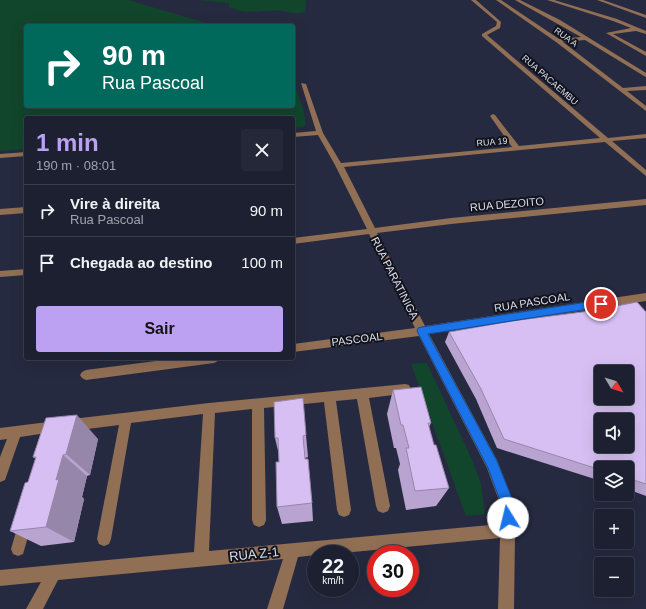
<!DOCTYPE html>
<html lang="pt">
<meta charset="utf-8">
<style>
:root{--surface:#1c2030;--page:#252838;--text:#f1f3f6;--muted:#a0a3ab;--line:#3a3e4c;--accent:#bca0f2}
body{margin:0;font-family:Arial,sans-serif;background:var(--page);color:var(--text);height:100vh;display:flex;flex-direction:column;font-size:15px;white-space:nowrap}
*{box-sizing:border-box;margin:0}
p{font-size:13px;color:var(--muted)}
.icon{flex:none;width:22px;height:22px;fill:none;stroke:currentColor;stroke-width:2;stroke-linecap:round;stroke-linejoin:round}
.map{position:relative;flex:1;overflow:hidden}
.drawer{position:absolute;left:24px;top:116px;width:271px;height:244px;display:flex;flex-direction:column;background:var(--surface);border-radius:4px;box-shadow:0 4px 16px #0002,0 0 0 1px var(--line)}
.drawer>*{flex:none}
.guide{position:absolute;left:24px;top:24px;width:271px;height:84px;border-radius:4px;box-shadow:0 4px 16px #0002,0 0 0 1px var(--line);background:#00695c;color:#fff;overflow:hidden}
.needle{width:26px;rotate:128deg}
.buttons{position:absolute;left:594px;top:365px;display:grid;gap:8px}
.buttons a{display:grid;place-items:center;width:40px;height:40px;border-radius:4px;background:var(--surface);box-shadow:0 4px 16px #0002,0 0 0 1px var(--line);font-size:20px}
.speed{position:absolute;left:307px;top:545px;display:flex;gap:8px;font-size:20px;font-weight:700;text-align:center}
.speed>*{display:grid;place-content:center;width:52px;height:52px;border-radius:50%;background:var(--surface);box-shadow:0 4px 16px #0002,0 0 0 1px var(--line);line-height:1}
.speed small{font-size:10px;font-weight:400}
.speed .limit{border:6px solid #d22;background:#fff;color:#111}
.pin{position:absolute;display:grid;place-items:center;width:34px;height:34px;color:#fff;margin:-17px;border:2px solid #fff;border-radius:50%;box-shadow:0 1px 4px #0007}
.me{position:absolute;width:44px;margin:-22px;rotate:351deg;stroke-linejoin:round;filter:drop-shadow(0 0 3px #0008)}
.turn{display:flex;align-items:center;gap:14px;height:84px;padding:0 12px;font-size:18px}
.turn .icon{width:52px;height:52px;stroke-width:2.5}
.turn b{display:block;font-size:28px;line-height:34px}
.round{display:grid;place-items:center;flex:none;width:42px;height:42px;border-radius:4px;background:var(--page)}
.summary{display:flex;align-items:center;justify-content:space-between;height:68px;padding:0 12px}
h1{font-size:24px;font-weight:600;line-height:30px;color:var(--accent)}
.primary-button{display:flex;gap:8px;margin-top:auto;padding:8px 12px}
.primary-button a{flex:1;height:46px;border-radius:4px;background:var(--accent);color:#111;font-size:16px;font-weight:600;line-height:46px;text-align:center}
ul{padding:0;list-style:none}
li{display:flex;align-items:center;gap:12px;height:52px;padding:0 12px;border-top:1px solid var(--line)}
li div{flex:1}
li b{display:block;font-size:15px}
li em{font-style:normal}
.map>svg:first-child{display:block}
.green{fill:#11462c}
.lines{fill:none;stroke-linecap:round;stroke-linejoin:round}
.minor{fill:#916f55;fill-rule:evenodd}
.wall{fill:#b9a4d1}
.shaded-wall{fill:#9686aa}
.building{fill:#d7bff3;stroke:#9686aa;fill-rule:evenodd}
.route{fill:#1a73e8;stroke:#114b97}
.labels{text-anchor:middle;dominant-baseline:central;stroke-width:4;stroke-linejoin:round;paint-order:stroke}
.far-street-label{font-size:9px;fill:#dadeec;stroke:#11131d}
.street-label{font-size:11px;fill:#dadeec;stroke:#11131d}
.near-street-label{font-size:13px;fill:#dadeec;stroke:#11131d}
</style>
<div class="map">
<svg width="646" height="609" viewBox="0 0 646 609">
<rect width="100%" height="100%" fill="#262a40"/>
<!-- green -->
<g class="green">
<path d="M0 0H128L216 26H26V106H293V79C296 94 307 111 305 126L293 128V118H26V149L0 151Z"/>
<path d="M198 0H306L305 12C296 15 291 12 283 11 264 9 247 16 229 7V3Z"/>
<path d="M427 363 472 460 481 484 485 514 466 516 411 364Z"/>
</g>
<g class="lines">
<!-- minor -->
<g class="minor">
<path d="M471 0H476L501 22 500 28 487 35 608 138 646 134V138L612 141 646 170V176L605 142 344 167 375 228 451 218 646 199V205L451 224 377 233 425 326 646 293V301L429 334 497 460 515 506V527L516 530 515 534 514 609H498L500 538 332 554H316V555L298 557 283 609H267L283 559 58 580 43 609H26L41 582 0 586V570L194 552 203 414 131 423 111 539 109 544 104 546 99 544 97 539 119 425 72 431 68 429 66 425 68 421 72 419 209 403 405 384 409 385 411 389 409 393 369 398 390 506 388 511 383 513 378 511 376 506 357 399 336 401 351 510 349 515 344 517 339 515 337 510 324 402 264 408 266 520 264 525 259 527 254 525 252 520V409L215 413 209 551 501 524V506L487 468 419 336 293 352V344L415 328 369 234 293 244V238L367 229 335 165 318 135 293 137V133L316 131 301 83 306 84 323 133 341 163 512 147 490 116 493 114 495 115 519 146 600 138 482 36V34L496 26 497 22Z"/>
<path d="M496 0H501L559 39 581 37 515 0H520L560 20 646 73V77L644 76 585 40 563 42 623 88 646 86V90L627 91 646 106V111L556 42Z"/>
<path d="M547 0H554L617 19 646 31V34L636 31 613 34 646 52V56L606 33 631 28 613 21Z"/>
<path d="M597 0H603L646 15V18Z"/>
<path d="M26 152V156L0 158V154Z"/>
<path d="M26 207V213L0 215V209Z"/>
<path d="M26 269V275L0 277V271Z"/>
<path d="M179 358H220L218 361 214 363 86 380 82 378 80 375 82 372 86 370Z"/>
<path d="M56 421 60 423 62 427 60 431 20 437 5 480 0 482V457L7 439 0 440V428Z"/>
<path d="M25 516 30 518 32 523 23 554 18 556 13 554 11 549 20 518Z"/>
</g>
</g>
<!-- wall -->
<g class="wall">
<path d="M646 312V496L627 489V468H601V481L497 448 476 399 445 342 449 332Z"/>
<path d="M393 390 431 423 429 427 434 445 449 488 436 506 406 510 398 470 400 464 396 448H394L387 414Z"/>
<path d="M306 435 308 457 305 458 312 503 313 521 282 524 277 507 279 462V455L275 438Z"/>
<path d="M98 439 90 475 87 476 82 497 84 499 74 542 41 546 10 531 28 482 36 459 33 457Z"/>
</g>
<!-- shaded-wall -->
<g class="shaded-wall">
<path d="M77 415 98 439 90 475 66 454Z"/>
<path d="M63 455 87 476 82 497 84 499 74 542 46 527 56 480Z"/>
</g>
<!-- building -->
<g class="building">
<path d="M637 302 646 312V484L627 478V468H601V470L504 439 481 389 449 332 512 321 590 311ZM601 372H627V398H601ZM601 420H627V446H601Z"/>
<path d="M421 387 431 423H428L434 445H436L449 488 415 491 406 448H409L403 425H401L393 390Z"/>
<path d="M303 398 306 435 303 436 305 459H308L312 503 277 507 276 462H279L278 438H275L274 402Z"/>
<path d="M77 415 66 454 63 455 56 480 59 479 46 527 10 531 25 483 28 482 36 457H33L46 418Z"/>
</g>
<!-- route -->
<path class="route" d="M601 300 606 304 601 307 428 334 497 461 515 506V518L513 523 508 524 504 523 502 518V506L488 468 417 331 418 328 422 327Z"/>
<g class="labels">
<!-- far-street labels -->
<g class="far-street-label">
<text transform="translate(566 37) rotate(36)">RUA A</text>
<text transform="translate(550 80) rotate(41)">RUA PACAEMBU</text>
<text transform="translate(492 142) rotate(-5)">RUA 19</text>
</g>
<!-- street labels -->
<g class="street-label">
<text transform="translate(507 204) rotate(-5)">RUA DEZOITO</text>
<text transform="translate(395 278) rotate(63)">RUA PARATINIGA</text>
<text transform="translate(532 302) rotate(-9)">RUA PASCOAL</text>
<text transform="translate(357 339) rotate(-7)">PASCOAL</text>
</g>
<!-- near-street labels -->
<g class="near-street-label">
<text transform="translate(254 554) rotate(-6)">RUA Z-1</text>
</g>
</g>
</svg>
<div class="buttons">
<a><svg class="needle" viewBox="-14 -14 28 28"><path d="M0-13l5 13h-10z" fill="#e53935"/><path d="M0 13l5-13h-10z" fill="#a0a3ab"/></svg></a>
<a><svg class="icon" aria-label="sound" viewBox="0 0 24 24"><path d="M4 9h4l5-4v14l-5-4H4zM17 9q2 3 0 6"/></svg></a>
<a><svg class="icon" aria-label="layers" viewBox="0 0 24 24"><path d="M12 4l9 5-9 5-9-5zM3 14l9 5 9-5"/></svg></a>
<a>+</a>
<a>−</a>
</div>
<div class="speed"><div>22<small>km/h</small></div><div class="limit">30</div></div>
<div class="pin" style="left:601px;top:304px;background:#d93025"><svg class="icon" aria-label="arrive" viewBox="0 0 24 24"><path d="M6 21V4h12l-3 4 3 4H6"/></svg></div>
<svg class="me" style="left:508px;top:518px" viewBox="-20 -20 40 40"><circle r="19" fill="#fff"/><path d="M0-13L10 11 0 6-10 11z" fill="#1a73e8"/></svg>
<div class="guide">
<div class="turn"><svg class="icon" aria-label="right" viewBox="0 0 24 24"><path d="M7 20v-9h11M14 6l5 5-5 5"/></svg><div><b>90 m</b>Rua Pascoal</div></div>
</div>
<section class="drawer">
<div class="summary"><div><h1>1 min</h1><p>190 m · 08:01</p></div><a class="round"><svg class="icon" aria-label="close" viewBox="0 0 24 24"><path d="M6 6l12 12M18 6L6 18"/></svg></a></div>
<ul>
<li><svg class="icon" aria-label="right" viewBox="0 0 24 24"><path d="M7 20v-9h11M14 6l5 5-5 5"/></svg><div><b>Vire à direita</b><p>Rua Pascoal</p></div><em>90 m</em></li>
<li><svg class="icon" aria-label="arrive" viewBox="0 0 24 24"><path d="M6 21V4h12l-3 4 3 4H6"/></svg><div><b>Chegada ao destino</b></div><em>100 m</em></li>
</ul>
<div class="primary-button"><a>Sair</a></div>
</section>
</div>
